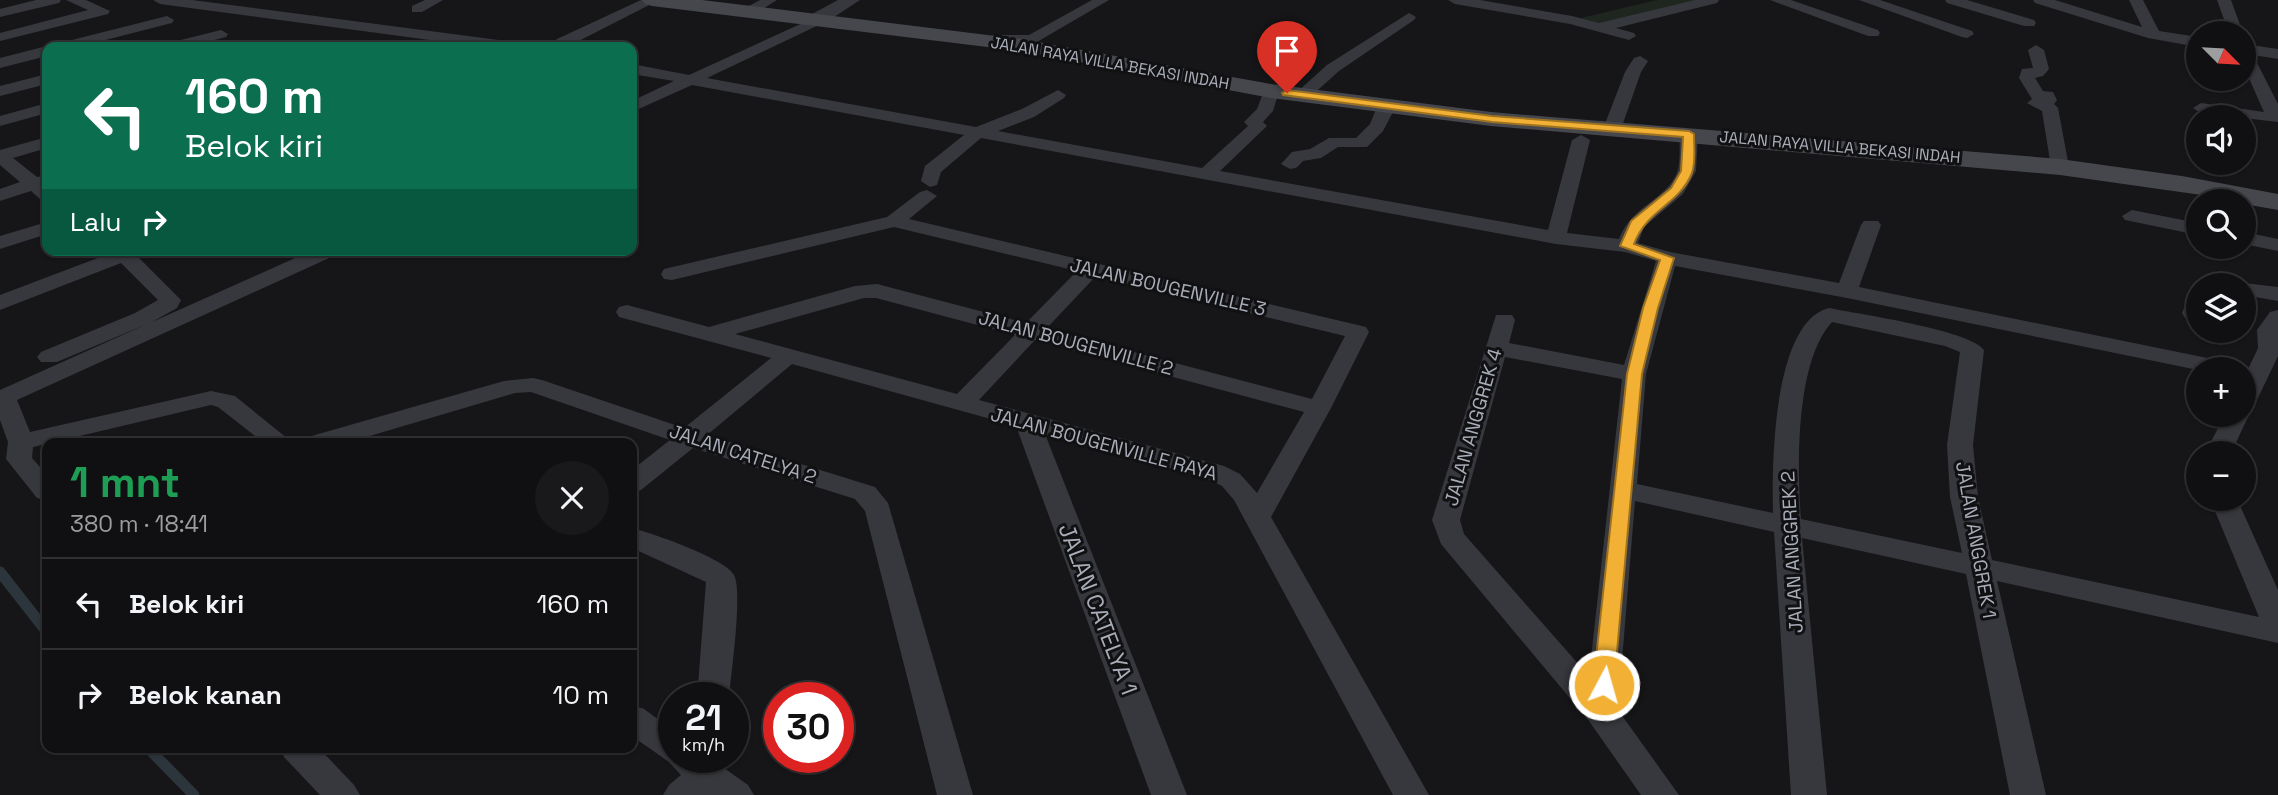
<!DOCTYPE html>
<html lang="id">
<meta charset="utf-8">
<style>
:root{--surface:#101012;--page:#19191b;--text:#f1f3f6;--muted:#9c9d9f;--line:#303032}
body{margin:0;font-family:"Space Grotesk",sans-serif;background:var(--page);color:var(--text);height:100vh;display:flex;flex-direction:column;font-size:26px;white-space:nowrap}
*{box-sizing:border-box;margin:0}
p{font-size:23px;color:var(--muted)}
.icon{flex:none;width:38px;height:38px;fill:none;stroke:currentColor;stroke-width:2;stroke-linecap:round;stroke-linejoin:round}
.map{position:relative;flex:1;overflow:hidden}
.sheet{position:absolute;left:42px;top:438px;width:595px;height:315px;display:flex;flex-direction:column;background:var(--surface);border-radius:14px;box-shadow:0 2px 5px #0004,0 0 0 2px var(--line)}
.sheet>*{flex:none}
.top-card{position:absolute;left:42px;top:42px;width:595px;height:214px;border-radius:14px;box-shadow:0 2px 5px #0004,0 0 0 2px var(--line);background:#0b6e4f;color:#fff;overflow:hidden}
.needle{width:46px;rotate:114deg}
.tools{position:absolute;left:2186px;top:21px;display:grid;gap:14px}
.tools a{display:grid;place-items:center;width:70px;height:70px;border-radius:50%;background:var(--surface);box-shadow:0 2px 5px #0004,0 0 0 2px var(--line);font-size:35px}
.speed{position:absolute;left:658px;top:682px;display:flex;gap:14px;font-size:35px;font-weight:700;text-align:center}
.speed>*{display:grid;place-content:center;width:91px;height:91px;border-radius:50%;background:var(--surface);box-shadow:0 2px 5px #0004,0 0 0 2px var(--line);line-height:1}
.speed small{font-size:18px;font-weight:400}
.speed .limit{border:10px solid #d22;background:#fff;color:#111}
.pin{position:absolute;display:grid;place-items:center;width:60px;height:60px;color:#fff;margin:-72px -30px;border-radius:50% 50% 50% 0;rotate:-45deg;box-shadow:0 0 7px #0007}
.pin .icon{rotate:45deg}
.me{position:absolute;width:77px;margin:-38px;rotate:6deg;stroke-linejoin:round;filter:drop-shadow(0 0 5px #0008)}
.turn{display:flex;align-items:center;gap:24px;height:147px;padding:0 28px;font-size:32px}
.turn .icon{width:91px;height:91px;stroke-width:2.5}
.turn b{display:block;font-size:49px;line-height:60px}
.then{display:flex;align-items:center;height:66px;padding:0 28px;background:#0003;gap:14px;font-size:26px}
.round{display:grid;place-items:center;flex:none;width:74px;height:74px;border-radius:37px;background:var(--page)}
.summary{display:flex;align-items:center;justify-content:space-between;height:119px;padding:0 28px}
h1{font-size:42px;font-weight:700;line-height:52px;color:#1e9e55}
ul{padding:0;list-style:none}
li{display:flex;align-items:center;gap:21px;height:91px;padding:0 28px;border-top:2px solid var(--line)}
li div{flex:1}
li b{display:block;font-size:26px}
li em{font-style:normal}
.map>svg:first-child{display:block}
.green{fill:#1e261f}
.lines{fill:none;stroke-linecap:round;stroke-linejoin:round}
.stream{stroke:#2c353c;stroke-width:11}
.minor{fill:#37383d;fill-rule:evenodd}
.tertiary{fill:#37383d;fill-rule:evenodd}
.secondary{fill:#45474d;fill-rule:evenodd}
.route{fill:#f2b134;stroke:#9d7322;stroke-width:2}
.labels{text-anchor:middle;dominant-baseline:central;stroke-width:6;stroke-linejoin:round;paint-order:stroke}
.far-street-label{font-size:16px;fill:#a8adb8;stroke:#111113}
.street-label{font-size:19px;fill:#a8adb8;stroke:#111113}
.near-street-label{font-size:23px;fill:#a8adb8;stroke:#111113}
</style>
<div class="map">
<svg width="2278" height="795" viewBox="0 0 2278 795">
<rect width="100%" height="100%" fill="#161618"/>
<!-- green -->
<path class="green" d="M1657 0H1712L1601 27 1581 18Z"/>
<g class="lines">
<!-- stream -->
<g class="stream">
<path d="M0 572 47 632"/>
<path d="M147 747 194 795"/>
</g>
<!-- minor -->
<g class="minor">
<path d="M36 0H61L59 3 0 17V9Z"/>
<path d="M66 0H86L110 11 108 14 0 41V33L88 10Z"/>
<path d="M153 0H192L514 42 522 47H482L160 4Z"/>
<path d="M425 0H443L422 12H412V6Z"/>
<path d="M641 0H659L567 47 550 45 557 39Z"/>
<path d="M760 0H777L755 14H745V8Z"/>
<path d="M1092 0H1109L1037 42 994 45 986 40 994 35H1029Z"/>
<path d="M1448 0H1480L1572 16 1599 23 1695 0H1719L1717 3 1616 28 1634 33 1636 36 1629 40 1570 24 1455 4Z"/>
<path d="M1770 0H1791L1878 30 1880 33 1878 36H1868Z"/>
<path d="M1859 0H1880L1972 31 1974 34 1967 38 1962 37Z"/>
<path d="M1945 0H1967L2034 20 2036 23 2034 26H2024L1947 3Z"/>
<path d="M2033 0H2055L2142 27 2129 0H2143L2159 31 2198 37V47L2148 38 2035 3Z"/>
<path d="M2217 0H2231L2243 33H2229Z"/>
<path d="M1409 13 1416 17 1414 20 1339 71 1309 98H1297L1295 95 1297 92 1327 65Z"/>
<path d="M167 16 174 20 172 23 78 47H53L56 44Z"/>
<path d="M818 16 823 17 825 20 823 23 707 78 976 127 1022 109 1058 90 1066 95 1064 98 1034 117 998 131 1202 168 1248 126 1244 122 1257 109 1265 88 1271 86 1279 91 1273 111 1263 122 1267 126 1220 171 1548 230 1572 140 1581 135 1590 140 1567 233 1619 239C1632 205 1665 201 1677 173 1681 162 1679 146 1680 134L1683 130H1695L1698 134 1696 171 1683 194 1644 227 1638 243 1670 252 1839 283 1861 225 1864 221H1878L1881 225 1859 287 2227 362 2235 364 2239 369 2198 370 1847 298 1675 266 1646 374 1637 484 1773 513C1772 467 1772 322 1829 308 1858 314 1970 330 1984 350L1973 445 1978 497 1992 560 2259 617 2210 499H2237L2278 590V643L1997 581 2046 795H2010L1966 574 1802 538 1827 795H1791L1774 532 1635 501 1618 710 1679 795H1641L1589 721 1441 544 1432 520 1496 315H1512L1515 320 1509 343 1624 365 1656 261 1625 252 1556 244 981 138 941 172 937 185 930 187 921 181 925 166 964 135 692 85 632 112V101L674 81 632 74V64L689 75ZM1832 322 1945 346 1960 352 1947 445 1950 497 1962 553 1801 519C1797 468 1795 362 1832 322ZM1505 357 1622 379 1589 676 1464 534 1460 520Z"/>
<path d="M221 30 228 34 226 37 187 47H162L165 44Z"/>
<path d="M2244 44 2278 49V59L2253 55 2278 104V122L2201 113 2193 108 2201 103 2264 112 2244 67Z"/>
<path d="M2036 45 2044 50 2049 69 2043 76 2035 78 2043 91 2053 92 2057 100 2054 104 2058 108 2069 167 2060 173 2051 167 2042 111 2027 103 2032 99 2019 78 2022 69 2033 68 2028 50Z"/>
<path d="M47 46 50 47H47V56L0 68V58Z"/>
<path d="M1640 56 1648 61 1641 72 1621 129 1618 133H1606L1603 129 1625 72 1634 58Z"/>
<path d="M47 74V84L0 96V86Z"/>
<path d="M1385 101 1391 102 1394 110 1383 131 1367 147H1338L1321 158 1303 161 1296 168 1290 169 1281 164 1292 152 1310 149 1329 138H1356L1370 124 1379 102Z"/>
<path d="M47 103V113L0 126V116Z"/>
<path d="M47 137V148L13 158 37 177 47 175V201L40 199 31 191 0 201V189L20 182 0 165V150Z"/>
<path d="M927 190 937 196 909 219 1366 327 1369 332 1331 408 1271 517 1429 795H1393L1234 500 1222 486 1206 478 1045 434 1187 795H1151L1016 426 792 364 707 435 875 487 888 503 973 795H937L865 511 855 499 693 448 641 490 632 493V470L670 440 531 392 515 393 346 443H304L308 437 504 381 533 378 542 380 684 428 771 358 619 317 616 312 619 307 627 305 709 327 855 286 877 284 1026 323 1077 271 894 227 672 280 664 279 661 274 664 269 887 217 920 192ZM1096 276 1345 336 1312 399 1046 329ZM864 298H876L1015 335 957 394 735 334ZM1035 340 1304 412 1257 493 1240 474 1224 466 979 400Z"/>
<path d="M2132 210 2198 223V235L2125 220 2122 216Z"/>
<path d="M47 222V234L0 249V236Z"/>
<path d="M2244 232 2278 239V251L2244 244Z"/>
<path d="M109 250H146L138 257 181 300 177 308 152 322 313 250H341L338 254 17 400 30 432 211 391 235 396 293 443H264L218 407 211 405 33 447 32 458 47 475V501L37 498 6 459 8 442 0 420V390L147 324 57 362H41L37 357 41 352 135 313 158 300 121 263 0 310V295L111 253Z"/>
<path d="M2205 279 2230 280 2233 285H2198L2197 290 2194 285 2197 280Z"/>
<path d="M2244 283 2278 287V301L2244 295V285H2236Z"/>
<path d="M2198 293V318H2185L2182 313 2190 295Z"/>
<path d="M2278 310V356L2256 402 2253 407 2244 409 2249 415 2231 453H2205L2225 415H2244V378L2258 348 2257 330 2270 312Z"/>
<path d="M632 528C651 533 725 558 734 575 743 592 731 675 729 698H697L706 582 632 548Z"/>
<path d="M632 705 644 709 674 731V758H724V768L748 785 754 795H663L669 785 681 775 669 762 632 736Z"/>
<path d="M279 747H318L354 785 360 795H320L284 757Z"/>
</g>
<!-- tertiary -->
<path class="tertiary" d="M838 0H860L831 19 830 25C821 27 815 26 810 18L812 14Z"/>
<!-- secondary -->
<path class="secondary" d="M642 0H702L1021 39 1271 84 1491 112 2060 159 2182 176 2278 194V210L2244 204V201L2060 175 1491 126 1271 98 1021 51 652 6 645 4Z"/>
</g>
<!-- route -->
<path class="route" d="M1287 90 1492 116 1689 131 1694 134C1694 146 1696 162 1692 173 1679 205 1647 209 1634 244L1674 258 1658 308 1642 374 1614 685 1611 690 1604 693 1596 690 1593 685 1627 374 1643 308 1660 260 1620 246 1631 221 1671 188 1681 171 1683 137 1492 122 1283 95 1282 93Z"/>
<g class="labels">
<!-- far-street labels -->
<g class="far-street-label">
<text transform="translate(1110 63) rotate(10)">JALAN RAYA VILLA BEKASI INDAH</text>
<text transform="translate(1840 147) rotate(5)">JALAN RAYA VILLA BEKASI INDAH</text>
</g>
<!-- street labels -->
<g class="street-label">
<text transform="translate(1168 287) rotate(13)">JALAN BOUGENVILLE 3</text>
<text transform="translate(1076 343) rotate(15)">JALAN BOUGENVILLE 2</text>
<text transform="translate(1473 427) rotate(-74)">JALAN ANGGREK 4</text>
<text transform="translate(1104 444) rotate(15)">JALAN BOUGENVILLE RAYA</text>
<text transform="translate(743 454) rotate(18)">JALAN CATELYA 2</text>
<text transform="translate(1976 540) rotate(80)">JALAN ANGGREK 1</text>
<text transform="translate(1792 552) rotate(-93)">JALAN ANGGREK 2</text>
</g>
<!-- near-street labels -->
<g class="near-street-label">
<text transform="translate(1098 609) rotate(69)">JALAN CATELYA 1</text>
</g>
</g>
</svg>
<div class="tools">
<a><svg class="needle" viewBox="-14 -14 28 28"><path d="M0-13l5 13h-10z" fill="#e53935"/><path d="M0 13l5-13h-10z" fill="#9c9d9f"/></svg></a>
<a><svg class="icon" aria-label="sound" viewBox="0 0 24 24"><path d="M4 9h4l5-4v14l-5-4H4zM17 9q2 3 0 6"/></svg></a>
<a><svg class="icon" aria-label="search" viewBox="0 0 24 24"><circle cx="10" cy="10" r="6"/><path d="M15 15l6 6"/></svg></a>
<a><svg class="icon" aria-label="layers" viewBox="0 0 24 24"><path d="M12 4l9 5-9 5-9-5zM3 14l9 5 9-5"/></svg></a>
<a>+</a>
<a>−</a>
</div>
<div class="speed"><div>21<small>km/h</small></div><div class="limit">30</div></div>
<div class="pin" style="left:1287px;top:93px;background:#d93025"><svg class="icon" aria-label="arrive" viewBox="0 0 24 24"><path d="M6 21V4h12l-3 4 3 4H6"/></svg></div>
<svg class="me" style="left:1604px;top:685px" viewBox="-20 -20 40 40"><circle r="17" fill="#f2b134" stroke="#fff" stroke-width="3"/><path d="M0-11L8 9 0 5-8 9z" fill="#fff"/></svg>
<div class="top-card">
<div class="turn"><svg class="icon" aria-label="left" viewBox="0 0 24 24"><path d="M17 20v-9H6M10 6l-5 5 5 5"/></svg><div><b>160 m</b>Belok kiri</div></div>
<div class="then">Lalu<svg class="icon" aria-label="right" viewBox="0 0 24 24"><path d="M7 20v-9h11M14 6l5 5-5 5"/></svg></div>
</div>
<section class="sheet">
<div class="summary"><div><h1>1 mnt</h1><p>380 m · 18:41</p></div><a class="round"><svg class="icon" aria-label="close" viewBox="0 0 24 24"><path d="M6 6l12 12M18 6L6 18"/></svg></a></div>
<ul>
<li><svg class="icon" aria-label="left" viewBox="0 0 24 24"><path d="M17 20v-9H6M10 6l-5 5 5 5"/></svg><div><b>Belok kiri</b></div><em>160 m</em></li>
<li><svg class="icon" aria-label="right" viewBox="0 0 24 24"><path d="M7 20v-9h11M14 6l5 5-5 5"/></svg><div><b>Belok kanan</b></div><em>10 m</em></li>
</ul>
</section>
</div>
